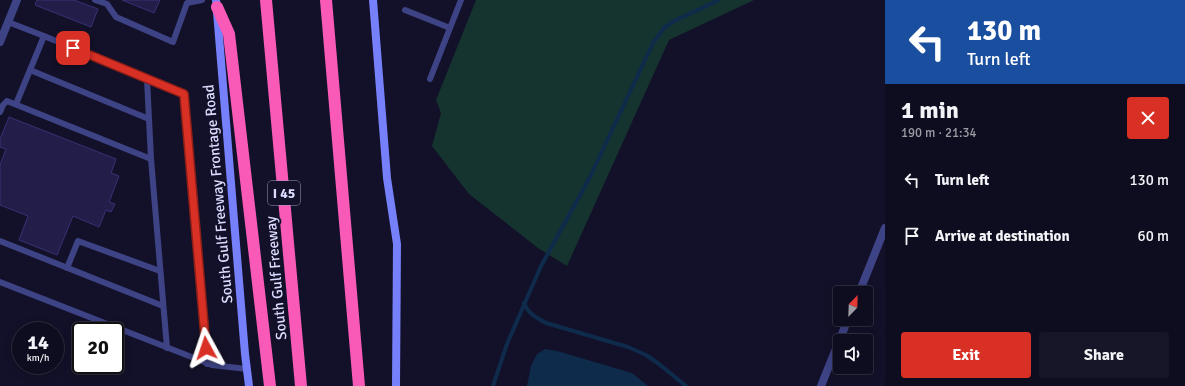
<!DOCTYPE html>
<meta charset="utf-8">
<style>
:root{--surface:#0e0d1f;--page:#171628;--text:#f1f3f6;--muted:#9b9ca4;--line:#2e2d3d;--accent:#d93025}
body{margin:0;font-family:Signika,sans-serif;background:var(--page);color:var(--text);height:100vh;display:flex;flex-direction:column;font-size:15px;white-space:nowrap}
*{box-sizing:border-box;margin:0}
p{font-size:13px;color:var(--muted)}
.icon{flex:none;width:22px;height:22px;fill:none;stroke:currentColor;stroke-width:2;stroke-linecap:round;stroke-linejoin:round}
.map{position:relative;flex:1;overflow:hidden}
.drawer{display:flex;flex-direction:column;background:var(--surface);width:300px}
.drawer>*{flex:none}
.banner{background:#1a4fa0;color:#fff;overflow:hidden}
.needle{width:26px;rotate:23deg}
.tools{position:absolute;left:833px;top:286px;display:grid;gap:8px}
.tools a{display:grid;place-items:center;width:40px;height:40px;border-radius:4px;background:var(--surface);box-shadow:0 2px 10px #0003,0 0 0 1px var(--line);font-size:20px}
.speed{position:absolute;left:12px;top:322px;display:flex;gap:8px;font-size:20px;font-weight:700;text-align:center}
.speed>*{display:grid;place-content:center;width:52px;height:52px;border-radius:50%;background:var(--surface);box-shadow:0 2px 10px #0003,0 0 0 1px var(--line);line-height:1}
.speed small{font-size:10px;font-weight:400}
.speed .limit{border:2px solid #111;border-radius:6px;background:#fff;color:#111}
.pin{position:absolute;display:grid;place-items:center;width:34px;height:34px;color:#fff;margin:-17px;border-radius:8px;box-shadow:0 2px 6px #0006}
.me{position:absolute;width:44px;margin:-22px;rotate:355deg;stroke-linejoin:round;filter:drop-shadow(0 0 3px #0008)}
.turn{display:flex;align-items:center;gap:14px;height:84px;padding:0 16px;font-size:18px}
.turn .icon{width:52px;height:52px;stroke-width:2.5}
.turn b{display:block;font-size:28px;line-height:34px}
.round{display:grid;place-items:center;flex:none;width:42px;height:42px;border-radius:4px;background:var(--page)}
.overview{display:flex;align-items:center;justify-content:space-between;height:68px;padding:0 16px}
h1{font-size:24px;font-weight:700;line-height:30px}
.cta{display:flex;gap:8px;margin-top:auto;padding:8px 16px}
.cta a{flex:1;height:46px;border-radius:4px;background:var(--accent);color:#fff;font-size:16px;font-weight:700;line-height:46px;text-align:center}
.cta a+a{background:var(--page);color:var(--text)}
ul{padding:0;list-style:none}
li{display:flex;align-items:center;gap:12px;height:56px;padding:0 16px}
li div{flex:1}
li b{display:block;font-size:15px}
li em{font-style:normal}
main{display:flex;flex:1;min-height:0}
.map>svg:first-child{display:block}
.green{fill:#15332f}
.water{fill:#0f2b4b}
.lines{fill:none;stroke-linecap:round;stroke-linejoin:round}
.stream{stroke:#0f2b4b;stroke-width:4}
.building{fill:#221e49;stroke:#373175}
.service{stroke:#3e4386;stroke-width:6}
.minor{stroke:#3e4386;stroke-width:8}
.tertiary{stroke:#3e4386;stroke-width:8}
.secondary{stroke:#7680fa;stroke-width:8}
.motorway{stroke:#f95ab7;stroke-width:12}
.route-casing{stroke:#8d1f18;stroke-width:10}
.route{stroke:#d93025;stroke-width:7}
.labels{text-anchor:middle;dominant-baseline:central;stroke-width:4;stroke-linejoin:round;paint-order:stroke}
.shield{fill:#131129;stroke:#9f9ebe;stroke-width:1}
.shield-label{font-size:14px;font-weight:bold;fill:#dbdbfe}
.street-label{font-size:15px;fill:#dbdbfe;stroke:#131129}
</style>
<main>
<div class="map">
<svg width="885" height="386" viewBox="0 0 885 386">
<rect width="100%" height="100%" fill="#131129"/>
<!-- green -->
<path class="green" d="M476 0H754L669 40 567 266 538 248 469 194 432 146 441 113 436 100Z"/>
<!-- water -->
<path class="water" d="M545 349 557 351 632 373 648 386H527L531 366 537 354Z"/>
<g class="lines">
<!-- stream -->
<g class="stream">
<path d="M524 303C528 314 537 318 546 323L628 347 646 355 659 364 686 386"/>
<path d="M493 386 507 344 541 266 589 179 653 43 664 28 674 21 719 0"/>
</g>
</g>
<!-- building -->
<g class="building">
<path d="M37 0H74L98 9 91 27 35 5Z"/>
<path d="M122 0H160L154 13Z"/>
<path d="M9 117 116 159 111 173 119 176 109 202 115 204 111 212 106 210 99 227 73 216 57 255 19 240 28 216 0 205V165L6 149 0 147V139Z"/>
</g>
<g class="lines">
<!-- service -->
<g class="service">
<path d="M95 0 107 4 116 17 173 42 187 3 202 0"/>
<path d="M405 10 450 28"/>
<path d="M8 22 44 36 16 104"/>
<path d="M44 36 184 94 207 364"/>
<path d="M30 70 149 119"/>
<path d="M147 79 151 159"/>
<path d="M430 79 461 0"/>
<path d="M0 112 3 105 7 101 151 159 167 348"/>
<path d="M0 241 163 306"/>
<path d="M67 268 78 241 160 271"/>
<path d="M0 282 212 365 247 369"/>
</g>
<!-- minor -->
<path class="minor" d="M0 42 17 0"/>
<!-- tertiary -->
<g class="tertiary">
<path d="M859 293 885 228"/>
<path d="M821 386 848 319"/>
</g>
<!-- secondary -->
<g class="secondary">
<path d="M216 0 245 354 249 386"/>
<path d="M373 0 387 178 397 244 396 386"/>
</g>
<!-- motorway -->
<g class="motorway">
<path d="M266 0 301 386"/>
<path d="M326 0 359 386"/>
<path d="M217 7 229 34 270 386"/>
</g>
</g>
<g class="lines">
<defs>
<path id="route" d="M73 48 184 94 206 348"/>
</defs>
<!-- route casing -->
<use href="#route" class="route-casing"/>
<!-- route -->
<use href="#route" class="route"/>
</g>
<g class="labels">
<!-- shield labels -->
<rect class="shield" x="268" y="181" width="32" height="24" rx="3"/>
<g class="shield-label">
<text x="284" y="193">I 45</text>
</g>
<!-- street labels -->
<g class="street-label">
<text transform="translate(218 194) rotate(-95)">South Gulf Freeway Frontage Road</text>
<text transform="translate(276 278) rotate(-95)">South Gulf Freeway</text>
</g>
</g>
</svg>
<div class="tools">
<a><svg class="needle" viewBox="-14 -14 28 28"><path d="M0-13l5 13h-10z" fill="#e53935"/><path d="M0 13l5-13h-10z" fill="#9b9ca4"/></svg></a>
<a><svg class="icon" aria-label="sound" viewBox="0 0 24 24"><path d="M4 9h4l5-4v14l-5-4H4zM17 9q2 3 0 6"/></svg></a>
</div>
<div class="speed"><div>14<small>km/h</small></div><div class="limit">20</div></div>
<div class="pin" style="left:73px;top:48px;background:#d93025"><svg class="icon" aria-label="arrive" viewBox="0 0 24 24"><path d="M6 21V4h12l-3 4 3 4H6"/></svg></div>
<svg class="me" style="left:206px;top:348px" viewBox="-20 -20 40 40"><path d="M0-17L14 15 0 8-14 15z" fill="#d93025" stroke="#fff" stroke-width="4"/></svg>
</div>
<section class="drawer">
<div class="banner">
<div class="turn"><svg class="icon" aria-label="left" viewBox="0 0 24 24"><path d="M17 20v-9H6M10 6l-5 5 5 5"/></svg><div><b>130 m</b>Turn left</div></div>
</div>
<div class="overview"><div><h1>1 min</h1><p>190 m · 21:34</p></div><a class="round" style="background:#d93025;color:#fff"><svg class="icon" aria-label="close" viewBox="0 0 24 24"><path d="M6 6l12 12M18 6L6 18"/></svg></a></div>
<ul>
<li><svg class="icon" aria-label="left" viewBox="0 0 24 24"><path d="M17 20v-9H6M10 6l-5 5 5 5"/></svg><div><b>Turn left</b></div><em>130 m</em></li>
<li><svg class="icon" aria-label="arrive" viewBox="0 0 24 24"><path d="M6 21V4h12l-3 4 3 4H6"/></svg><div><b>Arrive at destination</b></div><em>60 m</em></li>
</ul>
<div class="cta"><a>Exit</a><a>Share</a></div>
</section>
</main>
